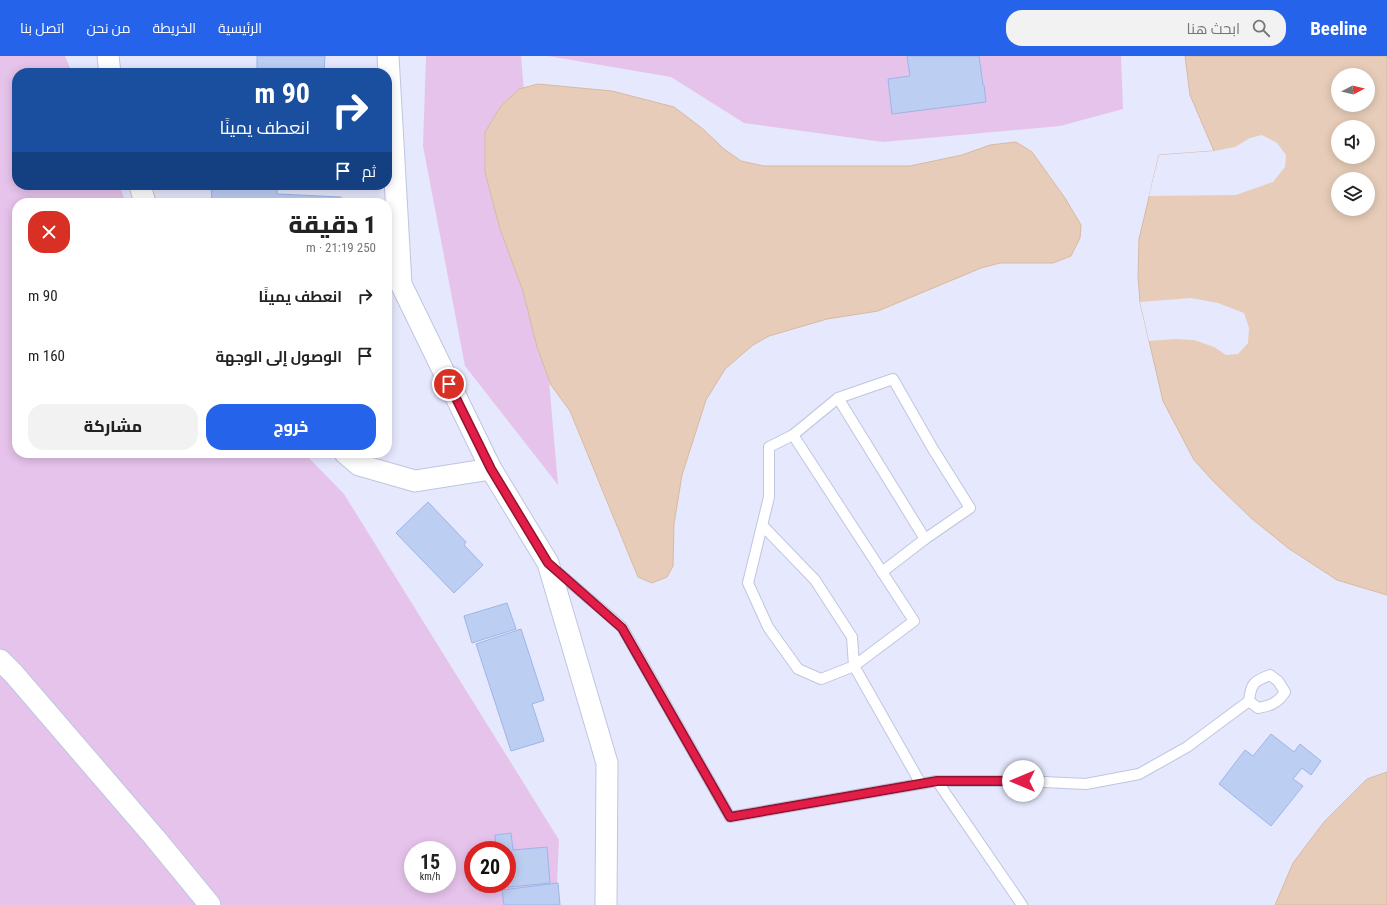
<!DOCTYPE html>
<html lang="ar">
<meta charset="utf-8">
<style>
:root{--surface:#fff;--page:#f2f2f2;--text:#222;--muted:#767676;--accent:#2563eb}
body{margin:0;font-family:"Roboto Condensed",Cairo,sans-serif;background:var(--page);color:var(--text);direction:rtl;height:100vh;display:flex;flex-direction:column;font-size:15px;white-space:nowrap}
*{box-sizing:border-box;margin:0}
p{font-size:13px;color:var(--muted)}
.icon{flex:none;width:22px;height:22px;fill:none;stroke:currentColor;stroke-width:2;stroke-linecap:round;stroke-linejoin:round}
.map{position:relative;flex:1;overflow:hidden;direction:ltr}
.side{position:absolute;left:12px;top:142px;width:380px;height:260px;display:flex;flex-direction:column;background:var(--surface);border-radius:16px;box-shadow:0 2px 10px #0003;direction:rtl}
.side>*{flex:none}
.guide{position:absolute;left:12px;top:12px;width:380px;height:122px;border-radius:16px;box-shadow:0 2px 10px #0003;direction:rtl;background:#1a4fa0;color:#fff;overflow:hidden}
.needle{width:26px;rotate:83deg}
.fabs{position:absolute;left:1331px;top:12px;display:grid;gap:8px}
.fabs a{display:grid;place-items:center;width:44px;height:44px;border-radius:50%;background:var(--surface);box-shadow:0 2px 10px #0003;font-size:20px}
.speed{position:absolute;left:404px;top:785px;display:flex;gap:8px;font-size:20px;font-weight:700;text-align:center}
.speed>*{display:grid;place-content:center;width:52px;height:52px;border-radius:50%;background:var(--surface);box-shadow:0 2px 10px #0003;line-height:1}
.speed small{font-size:10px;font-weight:400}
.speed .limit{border:6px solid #d22;background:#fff;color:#111}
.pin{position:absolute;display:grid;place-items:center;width:34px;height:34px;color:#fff;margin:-17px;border:2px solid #fff;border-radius:50%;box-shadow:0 1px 4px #0007}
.me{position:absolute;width:44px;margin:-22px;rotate:270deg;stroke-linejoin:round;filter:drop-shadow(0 0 3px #0008)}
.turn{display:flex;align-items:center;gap:14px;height:84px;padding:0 16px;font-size:18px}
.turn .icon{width:52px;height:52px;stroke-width:2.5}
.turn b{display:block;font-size:28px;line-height:34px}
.then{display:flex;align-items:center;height:38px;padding:0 16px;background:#0003;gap:8px;font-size:15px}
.round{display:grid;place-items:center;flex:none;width:42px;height:42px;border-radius:16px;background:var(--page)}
.overview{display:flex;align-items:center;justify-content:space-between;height:68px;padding:0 16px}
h1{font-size:24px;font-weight:800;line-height:30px}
.cta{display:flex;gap:8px;margin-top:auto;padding:8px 16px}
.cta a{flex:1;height:46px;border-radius:16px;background:var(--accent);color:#fff;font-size:16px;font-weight:800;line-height:46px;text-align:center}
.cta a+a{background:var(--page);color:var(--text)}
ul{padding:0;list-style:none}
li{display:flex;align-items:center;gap:12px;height:60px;padding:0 16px}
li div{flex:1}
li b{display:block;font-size:15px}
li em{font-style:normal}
header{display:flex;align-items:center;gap:24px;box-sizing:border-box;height:56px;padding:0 20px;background:var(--accent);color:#fff}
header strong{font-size:19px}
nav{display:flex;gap:22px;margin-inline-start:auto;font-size:14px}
.search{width:280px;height:36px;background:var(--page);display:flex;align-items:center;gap:10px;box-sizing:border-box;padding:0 14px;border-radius:16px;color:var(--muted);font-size:15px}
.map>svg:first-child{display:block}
.green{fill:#e6c3eb;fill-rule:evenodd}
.water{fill:#e7cdb9;stroke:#d9b99f;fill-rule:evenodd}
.pier{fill:#e6e8fd}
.building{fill:#bdcef3;stroke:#9cb5e6}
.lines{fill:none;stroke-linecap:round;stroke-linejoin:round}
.lane-casing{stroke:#bec6e0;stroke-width:12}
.street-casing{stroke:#bec6e0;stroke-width:23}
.lane{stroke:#fff;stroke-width:10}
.street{stroke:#fff;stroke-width:21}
.route-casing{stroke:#92132f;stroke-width:10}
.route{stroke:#e11d48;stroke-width:7}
</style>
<header>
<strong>Beeline</strong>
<div class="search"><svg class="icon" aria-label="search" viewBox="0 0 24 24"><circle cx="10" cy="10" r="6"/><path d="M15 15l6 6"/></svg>ابحث هنا</div>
<nav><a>الرئيسية</a><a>الخريطة</a><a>من نحن</a><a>اتصل بنا</a></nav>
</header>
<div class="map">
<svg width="1387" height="849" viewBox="0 0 1387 849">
<rect width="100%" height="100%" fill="#e6e8fd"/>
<!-- green -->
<g class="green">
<path d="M0 0H65L72 17H17V129H119L126 147H17V397H304L344 438 559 784 556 849H0ZM413 794H447V828H413ZM473 794H507V828H473Z"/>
<path d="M426 0H521L558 429 465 310 423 90Z"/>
<path d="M548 0H1121L1123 53 1060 70 883 86 744 67 671 21Z"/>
</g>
<!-- water -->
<g class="water">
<path d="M1185 0H1387V539L1337 524 1288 492 1251 462 1214 426 1194 404 1163 345 1140 246 1138 220 1139 183 1159 99 1214 95 1190 39ZM1338 19H1368V49H1338ZM1338 71H1368V101H1338ZM1338 123H1368V153H1338Z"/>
<path d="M538 28 612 35 674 51 703 73 724 93 741 105 764 110H910L962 99 990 89 1016 86 1032 96 1065 142 1081 169 1080 182 1071 200 1053 207H1000L981 212 878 255 827 263 769 280 753 289 725 313 706 344 682 419 674 468 673 510 667 521 652 527 638 521 570 355 551 329 537 291 523 235 500 173 485 116V76L501 50 519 33Z"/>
<path d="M1387 716V849H1275L1293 807 1324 766 1367 723Z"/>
</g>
<!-- pier -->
<g class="pier">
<path d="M1262 79 1277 87 1286 99 1285 111 1273 126 1236 139 1149 140 1159 99 1214 95 1235 91 1250 82Z"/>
<path d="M1191 242 1218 247 1244 257 1249 272 1248 287 1238 298 1226 299 1214 291 1194 284 1175 283 1149 285 1140 246Z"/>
</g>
<!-- building -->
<g class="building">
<path d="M257 0H325L324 17H257Z"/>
<path d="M907 0H979L983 29H984L986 46 892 58 888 23 910 20Z"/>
<path d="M211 129H277V138L341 141V147H212Z"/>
<path d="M428 446 466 486 464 489 483 509 454 537 396 477Z"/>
<path d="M507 547 516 573 472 587 464 560Z"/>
<path d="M521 573 544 644 532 648 544 685 511 695 476 588Z"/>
<path d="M1271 678 1294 696 1300 688 1321 705 1311 719 1302 712 1293 723 1303 730 1271 770 1219 728 1245 694 1253 700Z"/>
<path d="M511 777 513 794 547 791 550 827 499 832V828H507V794H496L495 779Z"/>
<path d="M558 827 560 849H504L502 834Z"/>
</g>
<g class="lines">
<defs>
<g id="lane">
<path d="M838 342 925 483"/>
<path d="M793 379 838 342 893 323 933 393 970 452 925 483 882 516"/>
<path d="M763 470 815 524 852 581 854 610 821 623 798 613 768 571 748 527 769 441V391L793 379 914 565 854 610 921 728"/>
<path d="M552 511 622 571 730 761 937 725 1022 849"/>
<path d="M937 725H1023L1086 728 1139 718 1187 691 1249 645C1251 627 1254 625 1270 619L1278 625 1285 636C1278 647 1270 650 1258 652L1249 645"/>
</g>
<g id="street">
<path d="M108 0 110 17"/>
<path d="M388 0 401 228 491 413 548 507 607 707 606 849"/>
<path d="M140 129 145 147"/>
<path d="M345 397 359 409 415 425 491 413"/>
<path d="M0 604 14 618 155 782 210 849"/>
</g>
</defs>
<!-- lane casing -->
<use href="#lane" class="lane-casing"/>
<!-- street casing -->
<use href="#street" class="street-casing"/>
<!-- lane -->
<use href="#lane" class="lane"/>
<!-- street -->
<use href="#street" class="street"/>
</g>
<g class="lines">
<defs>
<path id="route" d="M449 328 491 413 548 507 622 572 730 761 937 725H1023"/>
</defs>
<!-- route casing -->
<use href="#route" class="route-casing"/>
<!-- route -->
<use href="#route" class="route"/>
</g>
</svg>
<div class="fabs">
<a><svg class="needle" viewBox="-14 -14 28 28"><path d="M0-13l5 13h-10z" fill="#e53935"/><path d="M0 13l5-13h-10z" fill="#767676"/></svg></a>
<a><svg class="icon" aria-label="sound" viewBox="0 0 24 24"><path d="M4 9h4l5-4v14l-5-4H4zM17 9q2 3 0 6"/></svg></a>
<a><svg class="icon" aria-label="layers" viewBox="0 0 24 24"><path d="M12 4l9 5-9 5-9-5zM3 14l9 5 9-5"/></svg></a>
</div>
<div class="speed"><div>15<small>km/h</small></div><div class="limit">20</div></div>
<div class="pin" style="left:449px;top:328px;background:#d93025"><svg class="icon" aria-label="arrive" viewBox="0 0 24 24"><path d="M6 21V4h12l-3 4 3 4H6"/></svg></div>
<svg class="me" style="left:1023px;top:725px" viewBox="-20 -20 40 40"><circle r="19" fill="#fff"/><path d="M0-13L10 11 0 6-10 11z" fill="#e11d48"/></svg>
<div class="guide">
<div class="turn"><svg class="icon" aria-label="right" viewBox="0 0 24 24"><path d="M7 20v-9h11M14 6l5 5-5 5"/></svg><div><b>90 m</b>انعطف يمينًا</div></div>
<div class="then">ثم<svg class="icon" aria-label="arrive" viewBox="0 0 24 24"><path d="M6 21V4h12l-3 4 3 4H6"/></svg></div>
</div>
<section class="side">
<div class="overview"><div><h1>1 دقيقة</h1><p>250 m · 21:19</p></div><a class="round" style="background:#d93025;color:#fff"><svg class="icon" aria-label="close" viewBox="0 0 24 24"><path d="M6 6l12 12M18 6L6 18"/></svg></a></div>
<ul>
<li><svg class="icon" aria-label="right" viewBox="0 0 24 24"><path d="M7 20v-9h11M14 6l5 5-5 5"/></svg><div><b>انعطف يمينًا</b></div><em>90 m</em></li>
<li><svg class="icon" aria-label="arrive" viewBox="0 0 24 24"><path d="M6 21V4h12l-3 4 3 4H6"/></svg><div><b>الوصول إلى الوجهة</b></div><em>160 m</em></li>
</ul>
<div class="cta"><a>خروج</a><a>مشاركة</a></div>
</section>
</div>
